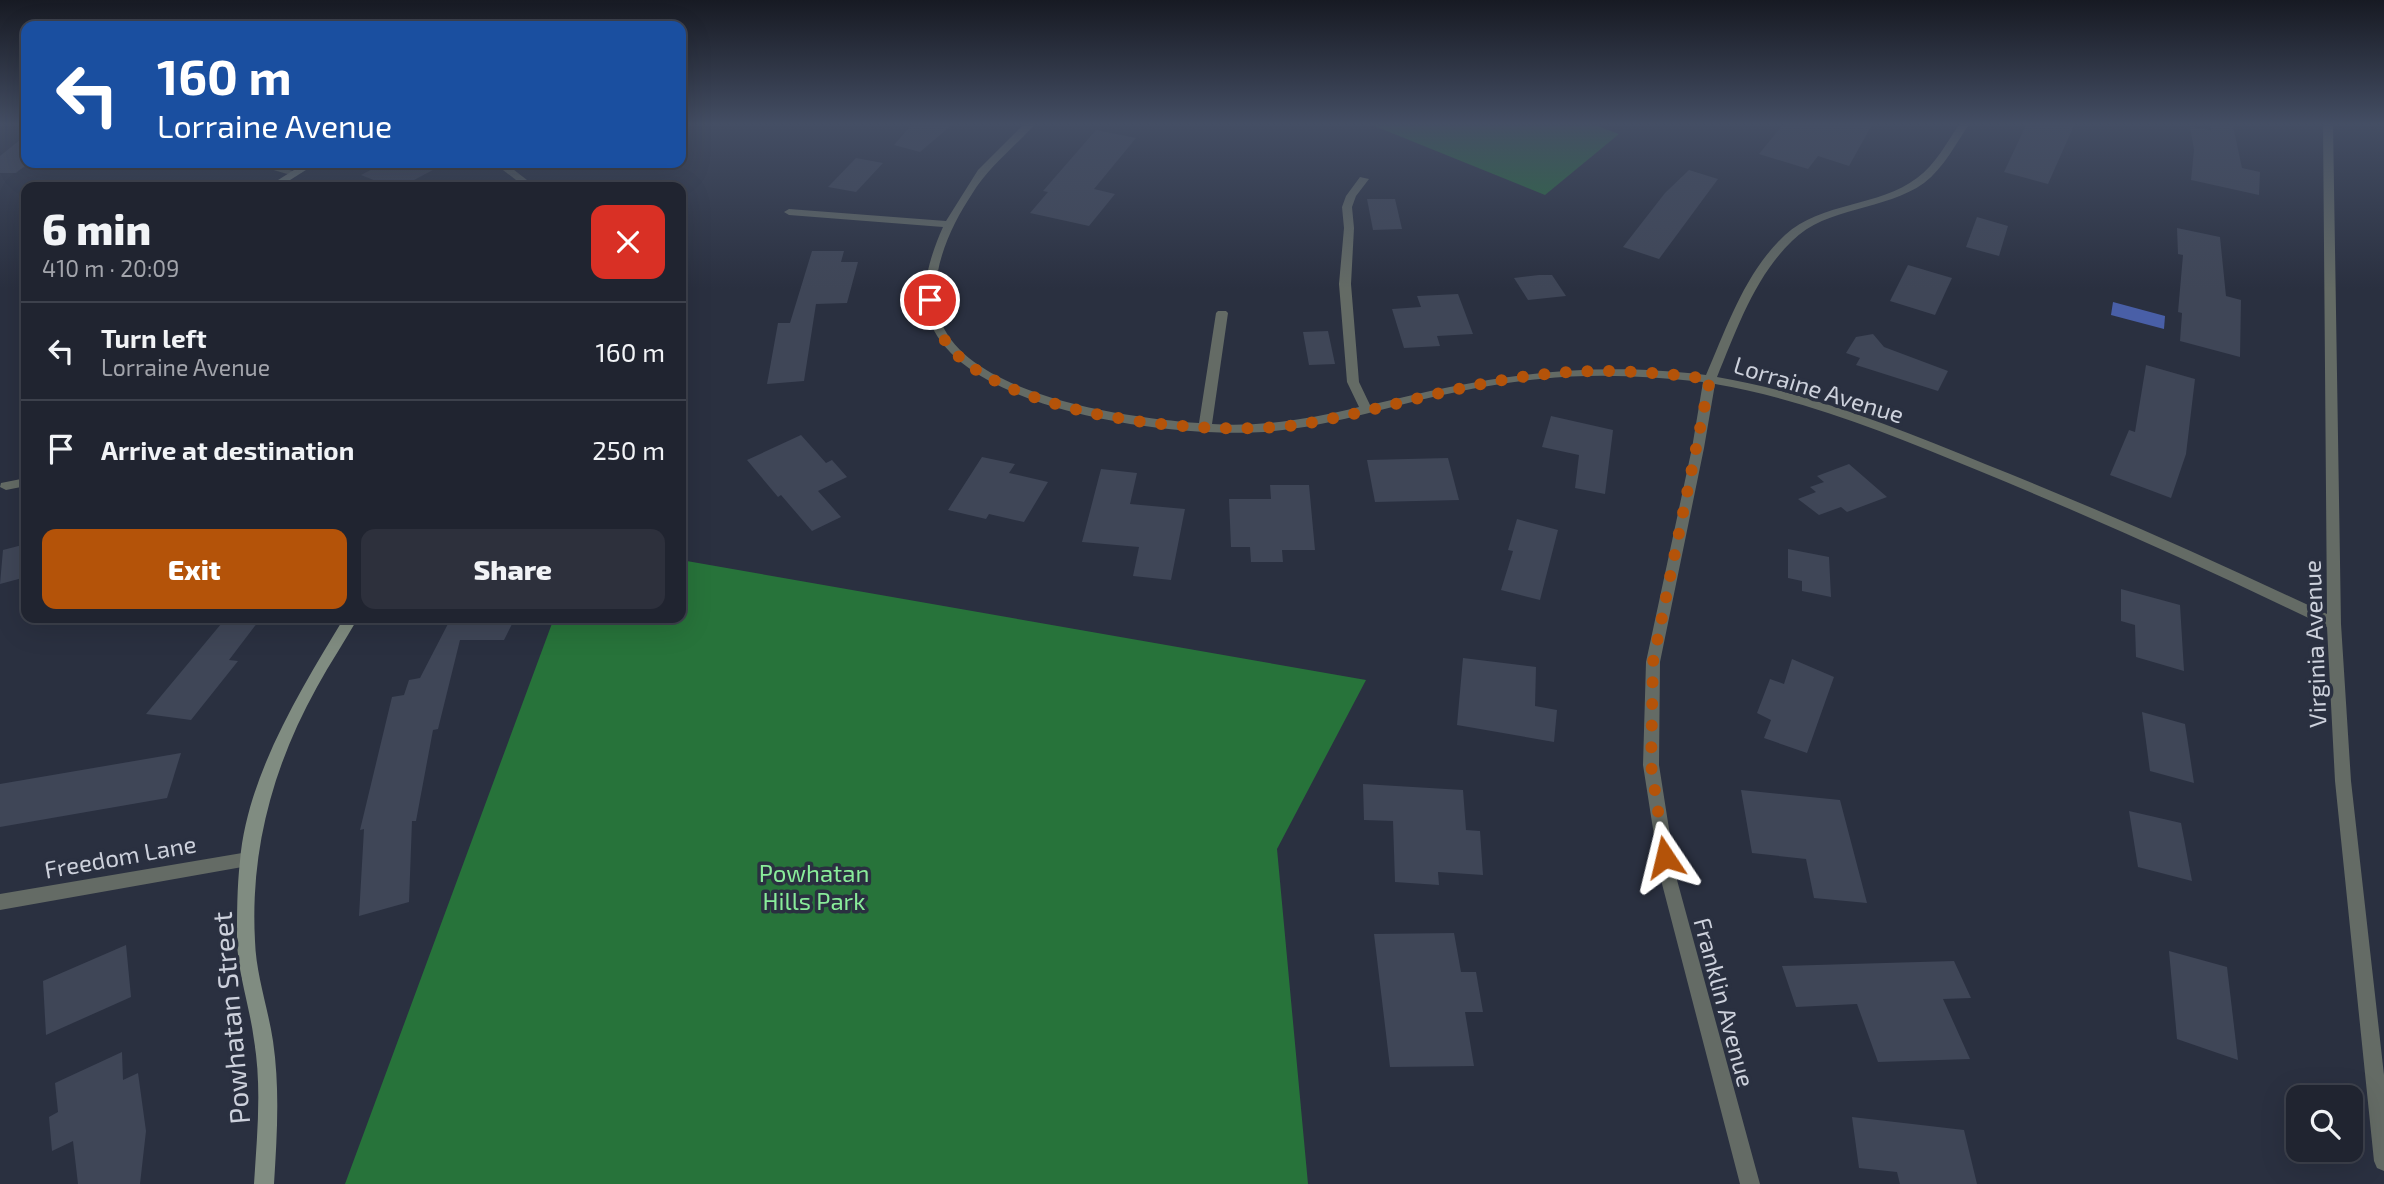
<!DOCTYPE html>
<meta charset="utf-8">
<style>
:root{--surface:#202430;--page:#2d303c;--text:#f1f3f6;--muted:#a2a4ab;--line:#3d414c;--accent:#b45309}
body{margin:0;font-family:"Exo 2",sans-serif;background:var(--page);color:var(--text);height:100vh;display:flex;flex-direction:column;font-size:26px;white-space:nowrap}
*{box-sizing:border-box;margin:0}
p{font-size:23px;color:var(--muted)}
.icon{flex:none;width:38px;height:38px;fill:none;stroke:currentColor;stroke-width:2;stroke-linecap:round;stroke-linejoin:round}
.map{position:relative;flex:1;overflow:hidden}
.sheet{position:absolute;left:21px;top:182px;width:665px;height:441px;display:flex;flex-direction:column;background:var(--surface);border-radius:14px;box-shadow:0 7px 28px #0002,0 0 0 2px var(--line)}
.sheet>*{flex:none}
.banner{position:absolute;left:21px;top:21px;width:665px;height:147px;border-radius:14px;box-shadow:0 7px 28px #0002,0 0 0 2px var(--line);background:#1a4fa0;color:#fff;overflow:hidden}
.tools{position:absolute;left:2286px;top:1085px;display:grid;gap:14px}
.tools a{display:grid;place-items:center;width:77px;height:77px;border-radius:14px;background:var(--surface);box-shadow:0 7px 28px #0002,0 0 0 2px var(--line);font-size:35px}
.pin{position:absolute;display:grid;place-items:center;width:60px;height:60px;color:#fff;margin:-30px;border:4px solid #fff;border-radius:50%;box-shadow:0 2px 7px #0007}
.me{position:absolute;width:77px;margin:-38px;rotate:350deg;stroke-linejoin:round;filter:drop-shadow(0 0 5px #0008)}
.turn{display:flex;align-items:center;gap:24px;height:147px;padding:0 21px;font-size:32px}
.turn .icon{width:91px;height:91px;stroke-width:2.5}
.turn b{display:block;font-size:49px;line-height:60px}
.round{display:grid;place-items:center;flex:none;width:74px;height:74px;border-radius:14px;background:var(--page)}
.headline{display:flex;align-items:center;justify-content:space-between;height:119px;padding:0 21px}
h1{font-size:42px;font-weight:800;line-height:52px}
.action{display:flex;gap:14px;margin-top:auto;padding:14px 21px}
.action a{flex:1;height:80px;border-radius:14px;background:var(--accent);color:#fff;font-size:28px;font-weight:800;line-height:80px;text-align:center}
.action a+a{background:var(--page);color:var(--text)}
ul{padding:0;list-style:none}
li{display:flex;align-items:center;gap:21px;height:98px;padding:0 21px;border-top:2px solid var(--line)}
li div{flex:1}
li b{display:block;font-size:26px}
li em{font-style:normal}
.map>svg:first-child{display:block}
.forest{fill:#27733a}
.water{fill:#495fa7}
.building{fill:#3f4657}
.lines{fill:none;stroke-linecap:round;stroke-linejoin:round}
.street{fill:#646b65;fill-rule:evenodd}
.secondary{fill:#808c81;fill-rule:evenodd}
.route{stroke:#b45309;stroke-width:12;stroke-dasharray:0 21.6}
.labels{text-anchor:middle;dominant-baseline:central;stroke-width:7;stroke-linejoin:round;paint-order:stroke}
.street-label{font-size:24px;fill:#cdd1dc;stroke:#2a3040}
.park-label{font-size:24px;fill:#89ec9a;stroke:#2a3040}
.near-street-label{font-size:28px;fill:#cdd1dc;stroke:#2a3040}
</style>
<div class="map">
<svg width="2384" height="1184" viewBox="0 0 2384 1184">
<rect width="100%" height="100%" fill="#2a3040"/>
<!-- forest -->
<g class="forest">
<path d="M1367 123H1589L1619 134 1545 195Z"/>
<path d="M681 560 1366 680 1277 849 1308 1184H345L554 618H681Z"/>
</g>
<!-- water -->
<path class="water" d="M2113 302 2165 316 2164 329 2111 315Z"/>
<!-- building -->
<g class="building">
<path d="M913 123H954L920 152 894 145Z"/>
<path d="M1784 123H1873L1849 166 1818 156 1808 169 1759 154Z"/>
<path d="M2027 123H2075L2048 184 2004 172Z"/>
<path d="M2210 123 2233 126 2242 168 2260 172 2259 195 2191 180 2194 150 2190 127 2211 130Z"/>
<path d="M1096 130 1136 138 1094 189 1115 194 1089 226 1030 213 1048 192 1043 191Z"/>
<path d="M26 135V165L16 173H0V156Z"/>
<path d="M856 158 883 163 856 192 828 187Z"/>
<path d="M384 163H446L401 187H391L361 175Z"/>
<path d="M1689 170 1718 179 1659 259 1623 247 1665 193Z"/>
<path d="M1367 199H1395L1402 229 1373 230Z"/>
<path d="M1977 217 2008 226 1999 256 1966 247Z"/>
<path d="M2177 228 2220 237 2226 296 2241 300 2240 357 2180 341 2182 313 2178 312 2183 255 2178 254Z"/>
<path d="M812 251H844L841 262H858L847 303 816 304 804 381 767 384 778 323H790Z"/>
<path d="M1908 265 1952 278 1935 315 1890 301Z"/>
<path d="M1539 275H1552L1566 296 1528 300 1514 278Z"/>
<path d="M1458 294 1473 334 1437 336 1440 346 1404 348 1392 309 1421 307 1417 296Z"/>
<path d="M1328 331 1335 364 1309 365 1303 332Z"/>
<path d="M1873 334 1884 347 1948 371 1938 391 1856 365 1860 358 1846 353 1856 337Z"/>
<path d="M2146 365 2195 379 2186 454 2171 498 2110 475 2129 430 2135 432Z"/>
<path d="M1551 416 1613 430 1605 494 1575 488 1579 455 1542 447Z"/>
<path d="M801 435 826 463 832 460 847 477 818 491 841 517 812 531 781 495 778 497 747 460Z"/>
<path d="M982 457 1015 464 1009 473 1048 482 1024 522 989 514 986 519 948 510Z"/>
<path d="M1448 458 1459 500 1375 502 1367 460Z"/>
<path d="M1849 464 1887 497 1847 512 1841 507 1819 515 1798 499 1816 492 1810 487 1824 482 1817 476Z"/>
<path d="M1101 469 1137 473 1130 504 1185 509 1171 580 1133 576 1139 547 1082 542Z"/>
<path d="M1270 485H1309L1315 550H1282L1283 562H1251L1250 547H1231L1229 499H1271Z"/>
<path d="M1517 519 1558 530 1540 600 1501 590 1513 551 1508 550Z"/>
<path d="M26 544V577L0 584 3 550Z"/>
<path d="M1788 549 1829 557 1831 597 1802 591V581L1788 578Z"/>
<path d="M2121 589 2180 605 2184 671 2136 657 2135 625 2121 621Z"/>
<path d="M226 618H261L229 660 238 661 191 720 146 714Z"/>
<path d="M451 618H515L504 640H460L438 729 433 730 416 821H412L409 902 359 916 364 829 360 830 392 697 404 695 409 680 420 678Z"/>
<path d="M1463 658 1536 667 1535 706 1557 710 1554 742 1457 725Z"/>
<path d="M1792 659 1834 677 1807 753 1764 738 1771 720 1757 713 1770 679 1784 684Z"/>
<path d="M2142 712 2185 724 2194 783 2150 771Z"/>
<path d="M181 753 167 798 0 827V784Z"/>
<path d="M1363 784 1463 790 1466 830 1480 831 1483 875 1438 872 1439 885 1395 882 1393 821 1364 820Z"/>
<path d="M1741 790 1840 800 1867 903 1814 898 1806 859 1752 853Z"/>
<path d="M2129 811 2181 823 2192 881 2138 867Z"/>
<path d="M1454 933 1461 972H1476L1483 1012H1465L1474 1066 1390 1067 1374 934Z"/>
<path d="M126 945 131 997 46 1035 43 981Z"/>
<path d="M2169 951 2227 967 2238 1060 2177 1039Z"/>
<path d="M1954 961 1971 998 1943 999 1970 1059 1878 1062 1857 1004 1796 1007 1782 966Z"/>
<path d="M122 1052 123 1080 138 1073 146 1131 140 1184H78L73 1141 52 1151 49 1117 58 1112 55 1083Z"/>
<path d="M1852 1117 1964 1130 1977 1184H1900L1897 1172 1859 1168Z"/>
</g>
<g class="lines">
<!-- street -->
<g class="street">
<path d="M1025 123H1036C1015 147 989 166 972 194 950 227 926 278 940 319 966 396 1129 418 1199 423L1216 313 1218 311H1226L1228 313 1212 424C1262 427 1310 419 1359 407L1347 382 1339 284 1344 228 1342 207 1346 196 1360 177 1369 179 1356 196 1352 207 1354 228 1351 284 1359 382 1370 405C1488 376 1583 360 1706 375 1727 327 1745 272 1785 235 1821 202 1879 207 1917 178 1936 164 1947 142 1960 123H1970C1956 143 1944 168 1924 183 1885 211 1827 206 1792 241 1754 278 1737 329 1717 377 1810 393 1898 428 1985 464 2101 510 2215 561 2327 614L2323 123H2333L2341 624 2351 781 2384 1075V1171L2377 1168 2374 1161 2335 781 2327 627C2212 571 2096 519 1977 470 1892 435 1807 400 1715 384L1704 448 1660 662 1659 765 1677 880 1760 1184H1740L1661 880 1643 765 1646 662 1692 448 1703 382C1649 376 1594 373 1540 379 1499 383 1459 391 1420 400 1368 413 1317 428 1264 432 1179 438 961 413 929 319 919 289 931 254 943 227L789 215 784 212 789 209 946 221 978 170Z"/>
<path d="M250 163H266L299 173 294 176Z"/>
<path d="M494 163H505L536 187H525Z"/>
<path d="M26 478V486L6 490 0 487 1 483Z"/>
<path d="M248 852 254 854 256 859 254 864 248 866 0 910V894Z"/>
</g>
<!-- secondary -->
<g class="secondary">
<path d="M305 163H317L279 187H267Z"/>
<path d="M344 618H358C345 641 330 663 317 687 273 766 250 850 255 941 256 974 268 1008 273 1041 280 1089 277 1136 274 1184H254C257 1136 262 1088 254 1040 250 1008 238 974 237 941 237 915 237 887 240 861 247 776 301 689 344 618Z"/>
</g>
</g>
<!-- sky -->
<linearGradient id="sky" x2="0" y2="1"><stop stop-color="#171a23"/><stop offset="0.43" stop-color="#444e64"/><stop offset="1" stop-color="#444e64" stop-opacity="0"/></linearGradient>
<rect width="2384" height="289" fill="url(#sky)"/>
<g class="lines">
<!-- route -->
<path class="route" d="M930 300C934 320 940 337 954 352 1020 419 1214 438 1303 424 1385 410 1464 382 1546 374 1601 368 1656 372 1710 379L1653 662 1651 765 1665 857"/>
</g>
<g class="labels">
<!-- street labels -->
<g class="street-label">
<text transform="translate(1819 389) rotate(17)">Lorraine Avenue</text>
<text transform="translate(2314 644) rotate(-92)">Virginia Avenue</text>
<text transform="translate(120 856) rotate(-10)">Freedom Lane</text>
<text transform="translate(1725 1002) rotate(75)">Franklin Avenue</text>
</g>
<!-- park labels -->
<g class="park-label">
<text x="814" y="872">Powhatan<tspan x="814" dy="28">Hills Park</tspan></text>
</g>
<!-- near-street labels -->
<g class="near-street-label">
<text transform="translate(230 1018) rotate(-95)">Powhatan Street</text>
</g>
</g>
</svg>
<div class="tools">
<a><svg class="icon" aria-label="search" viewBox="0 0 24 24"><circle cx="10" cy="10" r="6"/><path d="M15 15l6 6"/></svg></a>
</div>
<div class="pin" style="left:930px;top:300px;background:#d93025"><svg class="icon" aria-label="arrive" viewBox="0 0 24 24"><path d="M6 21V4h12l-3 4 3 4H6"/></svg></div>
<svg class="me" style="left:1665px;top:857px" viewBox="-20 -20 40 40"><path d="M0-17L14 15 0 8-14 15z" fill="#b45309" stroke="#fff" stroke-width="4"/></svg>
<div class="banner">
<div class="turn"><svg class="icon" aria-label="left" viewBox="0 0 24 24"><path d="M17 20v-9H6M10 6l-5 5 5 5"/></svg><div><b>160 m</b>Lorraine Avenue</div></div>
</div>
<section class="sheet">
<div class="headline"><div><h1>6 min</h1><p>410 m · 20:09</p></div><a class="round" style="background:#d93025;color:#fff"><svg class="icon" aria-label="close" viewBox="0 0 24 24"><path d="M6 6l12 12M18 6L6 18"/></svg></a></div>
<ul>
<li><svg class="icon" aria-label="left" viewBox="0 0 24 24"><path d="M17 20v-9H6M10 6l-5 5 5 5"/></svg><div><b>Turn left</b><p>Lorraine Avenue</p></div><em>160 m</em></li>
<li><svg class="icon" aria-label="arrive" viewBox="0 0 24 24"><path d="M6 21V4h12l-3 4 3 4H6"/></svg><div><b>Arrive at destination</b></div><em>250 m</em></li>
</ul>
<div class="action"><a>Exit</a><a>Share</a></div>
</section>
</div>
